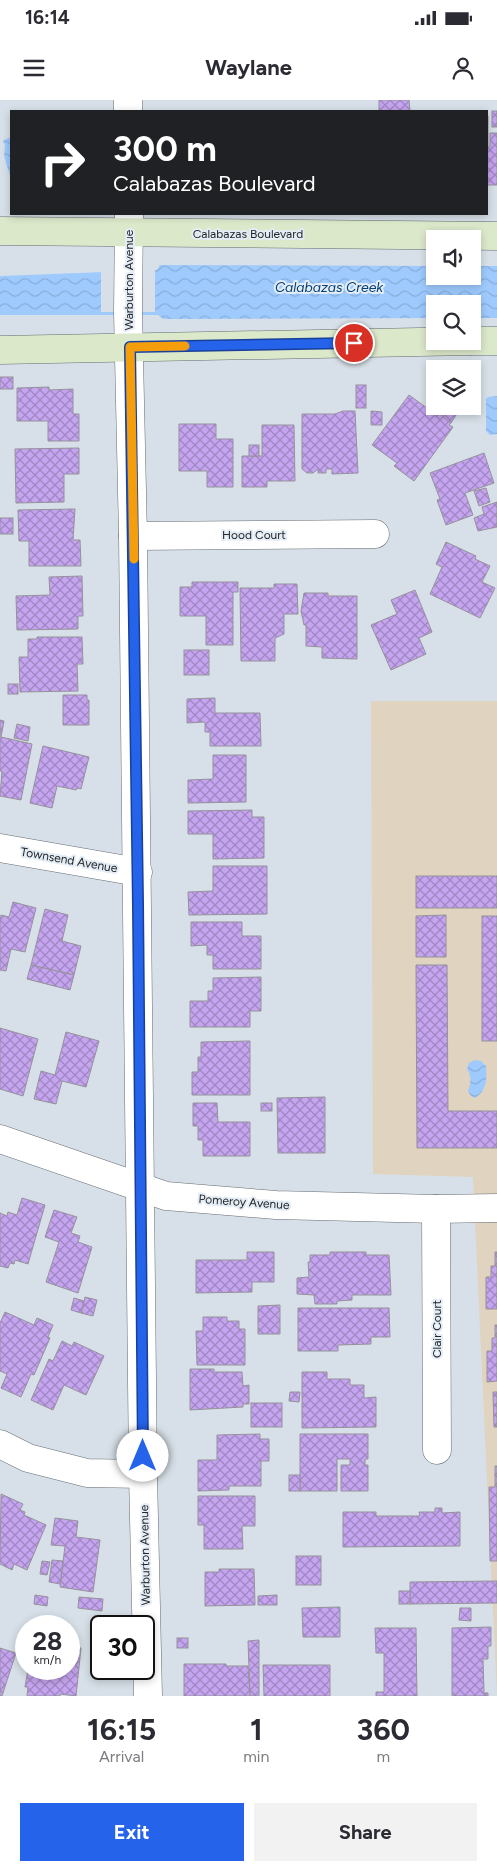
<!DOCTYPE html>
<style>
:root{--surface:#fff;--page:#f2f2f3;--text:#2b2b33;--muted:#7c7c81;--accent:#2563eb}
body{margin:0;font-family:Figtree,sans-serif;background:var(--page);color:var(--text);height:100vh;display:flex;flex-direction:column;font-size:19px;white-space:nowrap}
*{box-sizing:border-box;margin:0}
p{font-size:16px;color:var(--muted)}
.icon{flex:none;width:28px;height:28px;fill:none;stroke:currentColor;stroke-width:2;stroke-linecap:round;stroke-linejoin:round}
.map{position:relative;height:1596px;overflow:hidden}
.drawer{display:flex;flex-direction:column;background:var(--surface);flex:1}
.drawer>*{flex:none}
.guide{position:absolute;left:10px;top:10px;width:478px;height:105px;border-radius:0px;box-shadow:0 2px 8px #0003;background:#202124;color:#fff;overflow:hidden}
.tools{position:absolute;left:426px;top:130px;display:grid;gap:10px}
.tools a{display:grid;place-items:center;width:55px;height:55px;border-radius:0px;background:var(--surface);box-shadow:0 2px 8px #0003;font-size:25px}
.speed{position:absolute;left:15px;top:1515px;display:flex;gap:10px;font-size:25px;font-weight:700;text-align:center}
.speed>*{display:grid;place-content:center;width:65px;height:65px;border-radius:50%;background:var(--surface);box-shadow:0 2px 8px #0003;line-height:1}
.speed small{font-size:12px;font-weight:400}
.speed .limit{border:2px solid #111;border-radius:8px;background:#fff;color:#111}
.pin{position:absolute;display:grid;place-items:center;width:42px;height:42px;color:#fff;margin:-21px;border:2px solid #fff;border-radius:50%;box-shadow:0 1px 5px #0007}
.me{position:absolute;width:55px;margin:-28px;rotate:0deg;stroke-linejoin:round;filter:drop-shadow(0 0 4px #0008)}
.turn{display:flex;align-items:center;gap:18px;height:105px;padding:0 20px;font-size:22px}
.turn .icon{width:65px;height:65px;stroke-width:2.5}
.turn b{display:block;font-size:35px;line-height:42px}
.eta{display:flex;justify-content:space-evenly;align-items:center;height:85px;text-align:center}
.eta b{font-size:30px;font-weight:700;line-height:35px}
.action{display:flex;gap:10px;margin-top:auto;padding:10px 20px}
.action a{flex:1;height:58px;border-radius:0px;background:var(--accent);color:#fff;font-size:20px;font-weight:700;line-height:58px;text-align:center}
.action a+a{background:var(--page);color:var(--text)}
.status{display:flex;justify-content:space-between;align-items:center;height:35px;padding:0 25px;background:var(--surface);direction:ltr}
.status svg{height:14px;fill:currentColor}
header{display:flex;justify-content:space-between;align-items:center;height:65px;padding:0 20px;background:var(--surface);font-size:22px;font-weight:700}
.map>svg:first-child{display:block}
.commercial{fill:#e0d3bf}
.water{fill:url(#water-waves)}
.pier{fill:#d7e0e8}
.building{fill:url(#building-cross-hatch);stroke:#95929b}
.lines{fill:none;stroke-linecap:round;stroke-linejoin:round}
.street-casing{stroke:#656c73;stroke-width:29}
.secondary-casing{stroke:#656c73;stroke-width:29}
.street{stroke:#fff;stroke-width:28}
.secondary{stroke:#dce8ca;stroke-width:28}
.route-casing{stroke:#184099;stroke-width:12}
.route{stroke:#2563eb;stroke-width:9}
.slow{stroke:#f59e0b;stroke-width:9}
.labels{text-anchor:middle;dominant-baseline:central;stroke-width:4;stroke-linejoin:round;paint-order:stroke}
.street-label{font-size:12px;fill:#232629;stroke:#e4edf5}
.water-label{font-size:14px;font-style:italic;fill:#033f78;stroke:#e4edf5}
</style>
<div class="status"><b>16:14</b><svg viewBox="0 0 49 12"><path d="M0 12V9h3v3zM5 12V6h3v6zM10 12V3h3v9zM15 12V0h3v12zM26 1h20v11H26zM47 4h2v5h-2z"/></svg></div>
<header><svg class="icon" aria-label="menu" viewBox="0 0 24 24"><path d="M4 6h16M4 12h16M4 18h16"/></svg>Waylane<svg class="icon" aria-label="person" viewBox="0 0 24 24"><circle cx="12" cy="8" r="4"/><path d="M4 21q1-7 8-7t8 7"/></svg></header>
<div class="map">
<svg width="497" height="1596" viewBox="0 0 497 1596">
<defs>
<pattern id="water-waves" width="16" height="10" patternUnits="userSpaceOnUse" patternTransform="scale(1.25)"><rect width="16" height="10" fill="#9ecafe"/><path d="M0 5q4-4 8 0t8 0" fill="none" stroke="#88adda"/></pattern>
<pattern id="building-cross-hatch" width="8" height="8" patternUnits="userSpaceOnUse" patternTransform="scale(1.25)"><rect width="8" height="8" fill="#c5a5ef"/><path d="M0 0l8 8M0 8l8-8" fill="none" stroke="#a086c2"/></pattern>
</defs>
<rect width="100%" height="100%" fill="#d7e0e8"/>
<!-- commercial -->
<path class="commercial" d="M371 601H497V1596L473 1077 373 1074Z"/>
<!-- water -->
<g class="water">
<path d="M11 37V79L4 56 5 44 3 42 4 40Z"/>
<path d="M160 165 435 166V176H472L473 166H497V218H473L472 204H435V218L163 219 158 215H0V176L157 170Z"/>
<path d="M497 296V334L490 335 486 331V299L488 297Z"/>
<path d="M475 960 481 961 486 966C487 978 487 991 475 998L471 996 468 991C471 983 472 977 467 969L469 963Z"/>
</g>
<!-- pier -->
<rect class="pier" x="101" y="170" width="54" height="42"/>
<!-- building -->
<g class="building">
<path d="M379 0H409L410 11H379Z"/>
<rect x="492" y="11" width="5" height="16"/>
<path d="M486 16H488V47H490V33H497V85H486Z"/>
<rect x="0" y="277" width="13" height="12"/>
<rect x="356" y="285" width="10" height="23"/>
<path d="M49 287V290L73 289V314H79V341H48V321H17V288Z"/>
<path d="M409 295 438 316 440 314 451 323 449 325 453 327 414 381 394 366 397 363 372 345Z"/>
<path d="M446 306H451L458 312 451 323 440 314Z"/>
<path d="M343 311H355L358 373 332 374V369H326V373H318V369L313 373H307L302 369V314H335Z"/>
<path d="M371 311 382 312V325H371Z"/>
<path d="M179 324H216V339H233V387H207V371H179Z"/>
<path d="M262 325H294L295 381H267V387H242V356H262Z"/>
<rect x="249" y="345" width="10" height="11"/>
<path d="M79 348V374H64V402L16 403 15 349Z"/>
<path d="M484 353 494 383 465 393 473 415 446 425 437 400 440 399 430 373Z"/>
<path d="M486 388 490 402 479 406 474 391Z"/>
<path d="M497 402V427L478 431 474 418 484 414 482 407Z"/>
<path d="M75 409 73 440H80L81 466H29V441H19L18 410Z"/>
<rect x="0" y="418" width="13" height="16"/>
<path d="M446 442 476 456 475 459 490 466 482 482 495 488 480 518 430 494 442 467 436 464Z"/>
<path d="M82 476 83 516H78V529L17 530 16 496 50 495 49 477Z"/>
<path d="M192 482H238V492H233V545H206V516H180V487H192Z"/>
<path d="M274 484H297L298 514H284V534L275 538V561H241L240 488H274Z"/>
<path d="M415 490 432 532 419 538 426 554 391 570 371 525 397 514 391 500Z"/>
<path d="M304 493H328V496H357V559L322 558V547L306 546V525H304L301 511Z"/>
<path d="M37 537H82L83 564H77L78 591 20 592 19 557H28V539H37Z"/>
<rect x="184" y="550" width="25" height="25"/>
<rect x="8" y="584" width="10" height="10"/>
<path d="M63 595H87V600H89V625H63Z"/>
<path d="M215 598V613H260L261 646H210V632H205V622L187 623V599Z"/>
<path d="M0 620 4 621 1 637 32 644 21 700 0 696 2 671H0Z"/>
<path d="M17 624 30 627 28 641 14 638Z"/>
<path d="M43 646 89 657 81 689 77 688 76 690 57 686 52 708 30 703Z"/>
<path d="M213 655H246V702L188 703V680L213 679Z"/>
<path d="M252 710V717H264V758L213 759V734H188V711Z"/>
<path d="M213 766H267V814L189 815 188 792 213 791Z"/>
<rect x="416" y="776" width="81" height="32"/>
<path d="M13 802 36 808 25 852 11 849 6 871 0 870V820L1 815 9 817Z"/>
<path d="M45 809 68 815 62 841 81 846 74 875 31 865Z"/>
<path d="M446 815V857H416V816Z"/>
<rect x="482" y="816" width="15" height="125"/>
<path d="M191 822H242V836H261V869H213V855H207V845L191 846Z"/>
<path d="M31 865 74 875 70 890 27 879Z"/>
<path d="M416 865H447L448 1011H497V1048H417Z"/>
<path d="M261 877V911H250V927H190V901H208V891H213V878Z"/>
<path d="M0 928 38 939 23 996 0 989Z"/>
<path d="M66 932 99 941 86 987 62 981 56 1004 34 999 41 971 55 975Z"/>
<path d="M250 941V995H192V972H198V957H201V942Z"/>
<path d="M325 997V1053H278L277 998Z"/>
<path d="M193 1003H217L218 1022H250V1056H203V1040H198V1026H193Z"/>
<rect x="261" y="1003" width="11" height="8"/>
<path d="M22 1098 45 1105 28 1164 15 1160 14 1164 10 1163 8 1168 0 1166V1113L7 1116 8 1112 17 1115Z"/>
<path d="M54 1110 77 1117 71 1133 80 1136 78 1142 92 1147 78 1193 46 1182 59 1142 45 1137Z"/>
<path d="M247 1152H274V1182H252V1192L196 1193V1160H247Z"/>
<path d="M330 1152H366V1155H389L391 1195H352V1200L337 1201V1204H315L314 1195 297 1194V1178L309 1177 308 1162H310V1155H330Z"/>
<path d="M495 1152H497V1209H486V1177H491V1166H495Z"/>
<path d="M85 1197 97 1200 93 1216 81 1213Z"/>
<path d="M74 1198 84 1201 81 1213 71 1210Z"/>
<path d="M280 1205V1234H258V1206Z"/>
<path d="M298 1208H389L390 1237H371V1244L338 1245V1251H298Z"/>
<path d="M5 1212 34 1225 37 1218 53 1225 48 1237 50 1238 34 1275 31 1274 21 1297 1 1288 7 1274 0 1271V1223Z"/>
<path d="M203 1217H227V1221H239V1229H245V1265H197L196 1231H203Z"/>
<path d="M495 1225H497V1281L487 1282V1251H492V1238H495Z"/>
<path d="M62 1241 72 1246 74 1242 104 1256 86 1295 64 1285 53 1310 31 1300 49 1259 53 1261Z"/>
<path d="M190 1269H214V1272H242L243 1286 249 1285V1304H243V1307L190 1310Z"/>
<path d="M302 1272H327V1279H350V1285H364V1298L376 1297V1327L302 1328Z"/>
<path d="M290 1292H300L299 1302 289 1301Z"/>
<path d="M493 1292H497V1327H494Z"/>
<rect x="251" y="1303" width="31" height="24"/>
<path d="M260 1334V1339H269V1361H261V1386H229V1390L198 1391V1360H217V1335Z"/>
<path d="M300 1334H368V1359H365V1365H368V1391H341V1365H350V1359H337V1391H300Z"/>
<path d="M495 1366H497V1461H490L489 1387H495Z"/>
<rect x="289" y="1375" width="11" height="16"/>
<path d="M1 1394 23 1404 20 1410 25 1412 24 1415 46 1425 27 1470 14 1464 12 1470 0 1464Z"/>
<path d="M198 1396H255V1426H242L243 1449H204V1425H198Z"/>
<path d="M435 1408H442V1413L460 1412V1446L343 1447V1412H376V1416H420L419 1412H435Z"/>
<path d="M55 1418 78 1421 76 1437 100 1440 93 1492 60 1487 65 1446 51 1445Z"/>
<rect x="296" y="1456" width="25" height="29"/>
<path d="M52 1460 63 1461 60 1484 49 1482Z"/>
<path d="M42 1461 50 1462 47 1475 40 1474Z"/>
<path d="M219 1469H254L255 1505 205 1506V1472H219Z"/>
<path d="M497 1481V1503L410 1504V1482Z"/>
<rect x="399" y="1491" width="11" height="13"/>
<path d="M35 1495 48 1497 47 1506 34 1504Z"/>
<path d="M277 1495V1505H258V1496Z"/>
<path d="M79 1497 103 1499 102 1511 78 1508Z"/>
<path d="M340 1507V1537H303L302 1508Z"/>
<path d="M460 1508H471V1521L459 1520Z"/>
<path d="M491 1527V1546H488V1559H483L484 1593H488V1596H452V1528Z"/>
<path d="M375 1528H416L417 1596H376V1592H384V1553H376Z"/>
<rect x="177" y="1538" width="11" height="10"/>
<path d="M259 1540V1596H250L248 1541Z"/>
<path d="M69 1546 81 1548 76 1596 60 1594V1596H27L28 1587H25L28 1569H69Z"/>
<path d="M0 1548 16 1553 2 1596H0Z"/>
<path d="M184 1564H226V1566H248L250 1596H184Z"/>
<path d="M263 1565H330V1596H264Z"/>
</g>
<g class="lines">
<defs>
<g id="street">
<path d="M128 0V11"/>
<path d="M129 114 128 212 133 436 143 1374 148 1596"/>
<path d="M133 436 375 434"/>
<path d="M0 748 138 772"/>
<path d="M0 1039 166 1096 276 1105 436 1109 497 1108"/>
<path d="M436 1109 437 1350"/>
<path d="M0 1344 28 1358 87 1373 143 1374"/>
</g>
<g id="secondary">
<path d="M0 131 497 136"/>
<path d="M472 241H497"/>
<path d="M0 250 470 241"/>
</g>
</defs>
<!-- street casing -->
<use href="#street" class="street-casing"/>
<!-- secondary casing -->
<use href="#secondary" class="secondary-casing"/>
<!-- street -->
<use href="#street" class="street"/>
<!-- secondary -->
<use href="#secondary" class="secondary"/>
</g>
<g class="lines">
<defs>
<path id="route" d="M143 1356 138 804 130 247 354 243"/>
</defs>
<!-- route casing -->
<use href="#route" class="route-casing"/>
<!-- route -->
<use href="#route" class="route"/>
<!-- slow -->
<path class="slow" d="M134 459 130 247 185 246"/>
</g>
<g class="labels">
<!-- street labels -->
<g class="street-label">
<text x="248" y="134">Calabazas Boulevard</text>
<text transform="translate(129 180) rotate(-90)">Warburton Avenue</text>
<text x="254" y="435">Hood Court</text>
<text transform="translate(69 760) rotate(10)">Townsend Avenue</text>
<text transform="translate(244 1102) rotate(4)">Pomeroy Avenue</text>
<text transform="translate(437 1229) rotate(-90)">Clair Court</text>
<text transform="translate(145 1455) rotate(-91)">Warburton Avenue</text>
</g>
<!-- water labels -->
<g class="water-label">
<text x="329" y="187">Calabazas Creek</text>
</g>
</g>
</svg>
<div class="tools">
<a><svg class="icon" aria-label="sound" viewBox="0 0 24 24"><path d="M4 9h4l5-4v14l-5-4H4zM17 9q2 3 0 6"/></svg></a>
<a><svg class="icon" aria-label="search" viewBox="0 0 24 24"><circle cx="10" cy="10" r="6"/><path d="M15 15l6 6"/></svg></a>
<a><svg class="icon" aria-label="layers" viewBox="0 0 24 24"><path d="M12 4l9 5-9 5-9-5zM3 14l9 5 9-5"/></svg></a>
</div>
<div class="speed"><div>28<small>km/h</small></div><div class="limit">30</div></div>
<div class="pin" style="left:354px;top:243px;background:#d93025"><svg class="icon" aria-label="arrive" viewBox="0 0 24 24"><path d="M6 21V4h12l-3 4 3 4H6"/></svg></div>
<svg class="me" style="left:143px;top:1356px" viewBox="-20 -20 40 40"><circle r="19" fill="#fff"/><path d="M0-13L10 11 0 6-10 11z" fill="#2563eb"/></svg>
<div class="guide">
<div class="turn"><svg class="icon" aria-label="right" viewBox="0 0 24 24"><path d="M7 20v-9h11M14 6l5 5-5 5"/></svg><div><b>300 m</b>Calabazas Boulevard</div></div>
</div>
</div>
<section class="drawer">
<div class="eta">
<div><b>16:15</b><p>Arrival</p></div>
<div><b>1</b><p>min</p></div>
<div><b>360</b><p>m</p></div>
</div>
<div class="action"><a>Exit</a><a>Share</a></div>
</section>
